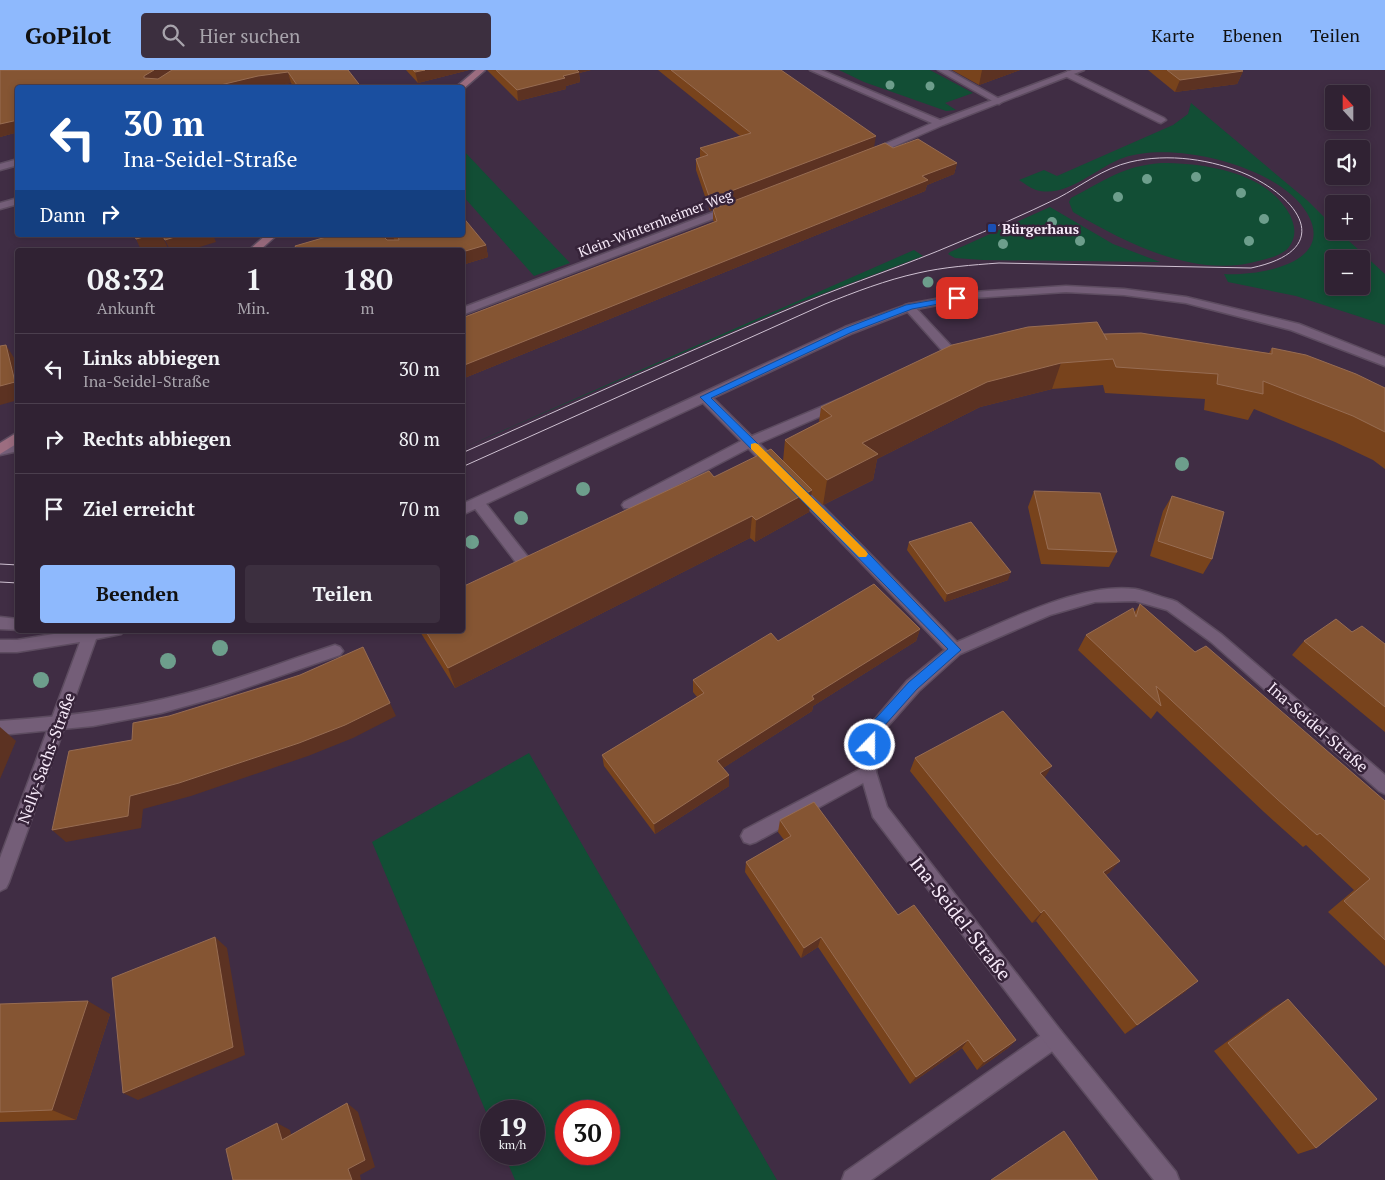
<!DOCTYPE html>
<html lang="de">
<meta charset="utf-8">
<style>
:root{--surface:#302233;--page:#3c2f3f;--text:#f1f3f6;--muted:#a8a4ac;--line:#4b3f4e;--accent:#8eb9fd}
body{margin:0;font-family:"PT Serif",serif;background:var(--page);color:var(--text);height:100vh;display:flex;flex-direction:column;font-size:19px;white-space:nowrap}
*{box-sizing:border-box;margin:0}
p{font-size:16px;color:var(--muted)}
.icon{flex:none;width:28px;height:28px;fill:none;stroke:currentColor;stroke-width:2;stroke-linecap:round;stroke-linejoin:round}
.map{position:relative;flex:1;overflow:hidden}
.panel{position:absolute;left:15px;top:178px;width:450px;height:385px;display:flex;flex-direction:column;background:var(--surface);border-radius:5px;box-shadow:0 2px 8px #0003,0 0 0 1px var(--line)}
.panel>*{flex:none}
.guide{position:absolute;left:15px;top:15px;width:450px;height:152px;border-radius:5px;box-shadow:0 2px 8px #0003,0 0 0 1px var(--line);background:#1a4fa0;color:#fff;overflow:hidden}
.needle{width:32px;rotate:339deg}
.controls{position:absolute;left:1325px;top:15px;display:grid;gap:10px}
.controls a{display:grid;place-items:center;width:45px;height:45px;border-radius:5px;background:var(--surface);box-shadow:0 2px 8px #0003,0 0 0 1px var(--line);font-size:25px}
.speed{position:absolute;left:480px;top:1030px;display:flex;gap:10px;font-size:25px;font-weight:700;text-align:center}
.speed>*{display:grid;place-content:center;width:65px;height:65px;border-radius:50%;background:var(--surface);box-shadow:0 2px 8px #0003,0 0 0 1px var(--line);line-height:1}
.speed small{font-size:12px;font-weight:400}
.speed .limit{border:8px solid #d22;background:#fff;color:#111}
.pin{position:absolute;display:grid;place-items:center;width:42px;height:42px;color:#fff;margin:-21px;border-radius:10px;box-shadow:0 2px 8px #0006}
.me{position:absolute;width:55px;margin:-28px;rotate:22deg;stroke-linejoin:round;filter:drop-shadow(0 0 4px #0008)}
.turn{display:flex;align-items:center;gap:18px;height:105px;padding:0 25px;font-size:22px}
.turn .icon{width:65px;height:65px;stroke-width:2.5}
.turn b{display:block;font-size:35px;line-height:42px}
.then{display:flex;align-items:center;height:48px;padding:0 25px;background:#0003;gap:10px;font-size:19px}
.eta{display:flex;justify-content:space-evenly;align-items:center;height:85px;text-align:center}
.eta b{font-size:30px;font-weight:700;line-height:35px}
.action{display:flex;gap:10px;margin-top:auto;padding:10px 25px}
.action a{flex:1;height:58px;border-radius:5px;background:var(--accent);color:#111;font-size:20px;font-weight:700;line-height:58px;text-align:center}
.action a+a{background:var(--page);color:var(--text)}
ul{padding:0;list-style:none}
li{display:flex;align-items:center;gap:15px;height:70px;padding:0 25px;border-top:1px solid var(--line)}
li div{flex:1}
li b{display:block;font-size:19px}
li em{font-style:normal}
header{display:flex;align-items:center;gap:30px;box-sizing:border-box;height:70px;padding:0 25px;background:var(--accent);color:#111}
header strong{font-size:24px}
nav{display:flex;gap:28px;margin-inline-start:auto;font-size:18px}
.search{width:350px;height:45px;background:var(--page);display:flex;align-items:center;gap:12px;box-sizing:border-box;padding:0 18px;border-radius:5px;color:var(--muted);font-size:19px}
.map>svg:first-child{display:block}
.green{fill:#124e35;fill-rule:evenodd}
.lines{fill:none;stroke-linecap:round;stroke-linejoin:round}
.lane-casing{stroke:#5d4c60;stroke-width:3}
.street-casing{stroke:#5d4c60;stroke-width:3}
.secondary-casing{stroke:#5d4c60;stroke-width:3}
.lane{fill:#745e78;fill-rule:evenodd}
.street{fill:#745e78;fill-rule:evenodd}
.secondary{fill:#9c6d80;fill-rule:evenodd}
.tram{stroke:#cfc1d2;stroke-width:1}
.tree{fill:#6d9e8c}
.wall{fill:#78431c}
.shaded-wall{fill:#5c3222}
.building{fill:#855533;stroke:#976c52}
.route{fill:#1a73e8;stroke:#114b97}
.slow{fill:#f59e0b}
.transit-dot{fill:#1a4fb4;stroke:#362339;stroke-width:2}
.labels{text-anchor:middle;dominant-baseline:central;stroke-width:5;stroke-linejoin:round;paint-order:stroke}
.far-street-label{font-size:14px;fill:#f7eaf9;stroke:#362339}
.far-poi-label{font-size:14px;font-weight:bold;fill:#f7eaf9;stroke:#362339;text-anchor:start}
.street-label{font-size:16px;fill:#f7eaf9;stroke:#362339}
.near-street-label{font-size:19px;fill:#f7eaf9;stroke:#362339}
</style>
<header>
<strong>GoPilot</strong>
<div class="search"><svg class="icon" aria-label="search" viewBox="0 0 24 24"><circle cx="10" cy="10" r="6"/><path d="M15 15l6 6"/></svg>Hier suchen</div>
<nav><a>Karte</a><a>Ebenen</a><a>Teilen</a></nav>
</header>
<div class="map">
<svg width="1385" height="1110" viewBox="0 0 1385 1110">
<rect width="100%" height="100%" fill="#402d44"/>
<!-- green -->
<g class="green">
<path d="M839 0H930L973 23 945 33 956 40 946 41 864 12Z"/>
<path d="M1191 33 1308 131 1334 157V161H1338L1385 204V255L1296 226 1228 212 1224 204C1257 206 1337 194 1307 143 1280 96 1172 70 1123 88 1095 98 1067 129 1036 120 1030 118 1024 113 1019 110L1044 100 1057 106 1173 55 1188 44ZM1334 189H1361V216H1334Z"/>
<path d="M462 80H463L570 193 534 206 463 126Z"/>
<path d="M1161 93C1205 93 1267 102 1290 145 1295 156 1297 166 1289 177 1284 184 1271 188 1262 190 1197 210 1128 174 1073 142L1069 132 1071 128C1104 111 1122 96 1161 93Z"/>
<path d="M1050 137 1113 174 1160 192 983 190 955 188 948 184 950 182Z"/>
<path d="M914 180 923 186 798 233 463 378Z"/>
<path d="M529 683 777 1110H515L504 1084H534V1041H491V1054L372 772ZM566 1041H609V1084H566Z"/>
</g>
<g class="lines">
<defs>
<g id="lane">
<path d="M938 0H948L1003 31 999 34 996 33Z"/>
<path d="M1068 1 1164 48 1166 50 1161 53 1158 52 1065 6 1064 4Z"/>
<path d="M18 128V134L0 139V133Z"/>
<path d="M909 234 913 235 955 280 957 283 955 286H947L905 239 903 237 905 235Z"/>
<path d="M840 329 846 333 844 336 755 375 634 438H624L622 435 624 432 745 369Z"/>
<path d="M18 372V381L0 385V377Z"/>
<path d="M478 428 483 430 528 487 530 491 528 495 523 496 518 495 473 436 471 433 473 430Z"/>
<path d="M335 575 340 577 343 581 340 585 222 626 161 643 93 656 0 665V651C62 647 124 640 184 624 235 611 285 591 335 575Z"/>
<path d="M868 695 874 697 876 702 874 707 756 772 750 774 744 772 741 766 744 760Z"/>
<path d="M1054 958 1061 961 1064 968 1061 975 871 1110H842L845 1102 1047 961Z"/>
</g>
<g id="street">
<path d="M810 0H821L940 50 1072 0H1084L943 55 872 86 869 85V81L932 53Z"/>
<path d="M18 89V95L0 100V94Z"/>
<path d="M732 135 736 136V140L462 245V238Z"/>
<path d="M1066 216 1124 219 1186 227 1299 254 1385 288V296L1291 260 1186 233 1124 225 1066 222 973 228 912 240 853 263 713 328 781 395 783 398 781 401H771L703 333 462 445V434L845 257 909 234 973 222Z"/>
<path d="M796 412 801 414 957 572C1007 551 1081 512 1135 519 1147 521 1160 527 1172 530L1177 532 1221 564 1385 705V724L1379 721 1211 572 1167 540 1135 531 1095 532 1050 545 960 584 919 621 880 665 876 702 887 737 1061 961 1176 1102 1179 1110H1154L1047 975 873 747 860 702 864 662 907 611 945 580 791 420 789 417 791 414Z"/>
<path d="M0 547 18 549V560H21L0 559Z"/>
<path d="M78 560H124L121 564 96 569 9 812 6 818 0 821V788L80 572 17 582H0V570H17Z"/>
</g>
<g id="secondary">
<path d="M476 0H485L462 20V18H455Z"/>
<path d="M266 165H277L260 180H249Z"/>
<path d="M18 362V373L0 384V373Z"/>
</g>
</defs>
<!-- lane casing -->
<use href="#lane" class="lane-casing"/>
<!-- street casing -->
<use href="#street" class="street-casing"/>
<!-- secondary casing -->
<use href="#secondary" class="secondary-casing"/>
<!-- lane -->
<use href="#lane" class="lane"/>
<!-- street -->
<use href="#street" class="street"/>
<!-- secondary -->
<use href="#secondary" class="secondary"/>
<!-- tram -->
<g class="tram">
<path d="M462 383C575 333 688 281 803 233 854 212 906 195 957 173 991 159 1025 144 1058 128 1081 116 1104 98 1130 92 1168 83 1212 89 1248 105 1305 132 1332 181 1251 198L999 193C972 195 944 197 918 203 886 210 855 222 825 234L462 397"/>
<path d="M0 494 18 495"/>
<path d="M0 512 18 513"/>
</g>
</g>
<!-- trees -->
<g class="tree">
<circle cx="890" cy="15" r="4.5"/>
<circle cx="930" cy="16" r="4.5"/>
<circle cx="1196" cy="107" r="5"/>
<circle cx="1147" cy="109" r="5"/>
<circle cx="1241" cy="123" r="5"/>
<circle cx="1118" cy="127" r="5"/>
<circle cx="1264" cy="149" r="5"/>
<circle cx="1052" cy="152" r="5"/>
<circle cx="1080" cy="171" r="5"/>
<circle cx="1249" cy="171" r="5"/>
<circle cx="1003" cy="174" r="5"/>
<circle cx="928" cy="212" r="5.5"/>
<circle cx="1182" cy="394" r="7"/>
<circle cx="583" cy="419" r="7"/>
<circle cx="521" cy="448" r="7"/>
<circle cx="472" cy="472" r="7"/>
<circle cx="220" cy="578" r="8"/>
<circle cx="168" cy="591" r="8"/>
<circle cx="41" cy="610" r="8"/>
</g>
<!-- wall -->
<g class="wall">
<path d="M0 0H348L362 18H295L291 13 262 17 18 18V62L0 67Z"/>
<path d="M406 0H469L418 13Z"/>
<path d="M487 0H591L579 3 580 12 566 16V19L518 31Z"/>
<path d="M658 0H781L874 77 893 78 957 93 954 104 927 115 925 121 462 309V248L714 152 713 150V139L710 141 696 100V89L700 87V78L740 66Z"/>
<path d="M952 0H1020L979 15Z"/>
<path d="M1148 0H1241L1243 1 1237 14 1175 22Z"/>
<path d="M333 165H462L486 175 488 187 462 195V180H296L295 176Z"/>
<path d="M1104 264 1269 283 1272 278 1385 318V399L1373 390 1335 372 1254 339 1248 350 1204 340 1205 329 1105 323 1103 315 1052 319 980 337 877 389 873 410 823 435 811 424 809 442 755 472 750 468 455 618 419 560H462L714 407 783 391 785 370 819 352 821 337 1104 265Z"/>
<path d="M1034 421 1117 482 1109 497 1041 494 1028 437Z"/>
<path d="M1172 426 1212 489 1203 504 1150 486 1163 441Z"/>
<path d="M909 472 1008 510 945 532 907 480Z"/>
<path d="M1140 534 1195 582 1385 731V896L1328 842 1354 820 1306 775 1303 777 1264 742 1157 641 1151 649 1078 580 1086 565 1134 543Z"/>
<path d="M920 559 916 571 813 636 812 641 723 698 729 705V716L655 764 604 696 602 685 697 627 693 622V610L778 571Z"/>
<path d="M1352 562 1385 574V662L1292 585 1304 571Z"/>
<path d="M915 688 1045 708 1110 802 1106 805 1186 921 1125 964 1036 851 1032 853 985 795 910 701Z"/>
<path d="M780 750 898 845 1016 970 1008 978 977 1000 962 978 910 1014 818 877 801 888 745 802 746 792 784 770 778 762Z"/>
<path d="M1288 929 1316 1078 1298 1084 1214 981 1273 938Z"/>
<path d="M0 934 110 944 76 1050 0 1052Z"/>
</g>
<!-- shaded-wall -->
<g class="shaded-wall">
<path d="M154 0H176L149 16 144 8V6Z"/>
<path d="M425 0H469L418 13 415 2Z"/>
<path d="M571 0H591L579 3 580 12 566 16V19L518 31 517 20 563 6Z"/>
<path d="M982 0H1020L979 15Z"/>
<path d="M1243 1 1237 14 1175 22 1180 10Z"/>
<path d="M288 2 291 13 259 18H208L258 6Z"/>
<path d="M18 50V62L0 67V54Z"/>
<path d="M876 66 874 77 710 141V129Z"/>
<path d="M957 93 954 104 927 115 925 121 462 309V296L922 106Z"/>
<path d="M151 165H162L168 178 160 180H141L136 169Z"/>
<path d="M181 165H213L216 172 190 180H170L165 170Z"/>
<path d="M387 165H393L395 174 391 175 385 168Z"/>
<path d="M486 175 488 187 462 195V182Z"/>
<path d="M6 275 16 291 18 295V330L0 335V316Z"/>
<path d="M1061 293 1052 319 980 337 877 389 873 410 823 435 827 410 862 373 987 312Z"/>
<path d="M812 420 809 442 755 472 756 450Z"/>
<path d="M752 446 750 468 455 618 448 598Z"/>
<path d="M1011 502 1008 510 945 532 947 524Z"/>
<path d="M920 559 916 571 813 636 812 641 717 702V691L812 626Z"/>
<path d="M390 633 396 646 353 668 308 686 191 726 143 739 141 758 66 772 52 760 130 726Z"/>
<path d="M0 657 16 671 0 709Z"/>
<path d="M1052 696 1044 709 1040 703Z"/>
<path d="M729 705V716L655 764 654 754Z"/>
<path d="M1120 791 1110 802 1094 813 1103 802Z"/>
<path d="M1044 840 1036 851 1032 853 1041 843Z"/>
<path d="M215 867 227 878 245 985 138 1030 123 1023Z"/>
<path d="M821 867 818 877 801 888 804 878Z"/>
<path d="M1198 911 1186 921 1125 964 1137 955Z"/>
<path d="M88 931 110 944 76 1050 52 1040Z"/>
<path d="M968 970 962 978 910 1014 916 1007Z"/>
<path d="M1016 970 1008 978 977 1000 984 992Z"/>
<path d="M347 1033 358 1042 375 1097 360 1105 361 1110H352L348 1099Z"/>
<path d="M277 1053 290 1060 295 1077 282 1070Z"/>
</g>
<!-- building -->
<g class="building">
<path d="M0 0H154L144 6V8L158 9 172 0H348L362 18H299L288 2 258 6 208 18H18V50L0 54Z"/>
<path d="M413 0H425L415 2Z"/>
<path d="M496 0H577L579 2 563 6 565 8 517 20Z"/>
<path d="M671 0H781L876 66 710 129 696 89 708 85 700 78 751 63Z"/>
<path d="M1167 0H1241L1243 1 1180 10Z"/>
<path d="M918 69 957 93 922 106 928 110 462 296V248L717 151 713 139 885 73 893 78Z"/>
<path d="M462 146 486 175 462 182V180H297L295 176 333 165H387L385 168 387 170H399L398 165H462Z"/>
<path d="M134 165H151L136 169Z"/>
<path d="M162 165H181L165 170Z"/>
<path d="M1097 252 1107 270 1104 264 1141 263 1272 284V278L1306 285 1356 304 1385 318V362L1353 346 1263 311V324L1217 314 1218 304 1116 297 1113 289 1061 293 987 312 862 373 878 384 827 410 785 370 832 346 821 337 952 275 1028 257Z"/>
<path d="M6 275 15 312 0 316V276Z"/>
<path d="M771 379 812 420 756 450 752 446 448 598 425 560H462V517L709 401 714 407Z"/>
<path d="M1034 421 1100 423 1117 482 1048 479Z"/>
<path d="M1172 426 1224 442 1212 489 1158 471Z"/>
<path d="M971 452 1011 502 947 524 909 472Z"/>
<path d="M874 514 920 559 812 626 814 629 717 691 729 705 654 754 602 685 704 623 693 610 771 563 778 571Z"/>
<path d="M1140 534 1195 582 1206 576 1385 731V870L1344 831 1370 809 1320 763 1317 765 1277 729 1156 616 1161 636 1086 565 1133 538 1136 547Z"/>
<path d="M1336 549 1352 562 1362 556 1385 574V637L1304 571Z"/>
<path d="M363 577 390 633 345 655 299 673 179 713 130 726 128 746 52 760 69 681 132 670 133 653 169 646 269 615 300 605Z"/>
<path d="M1003 641 1052 696 1040 703 1120 791 1103 802 1198 911 1137 955 1044 840 1041 843 991 783 915 688Z"/>
<path d="M814 732 898 845 914 835 1016 970 984 992 968 970 916 1007 821 867 804 878 746 792 791 766 780 750Z"/>
<path d="M215 867 233 977 123 1023 112 908Z"/>
<path d="M1288 929 1377 1029 1316 1078 1228 973Z"/>
<path d="M88 931 52 1040 0 1042V934Z"/>
<path d="M347 1033 365 1090 348 1099 352 1110H233L226 1079 277 1053 282 1070Z"/>
<path d="M1064 1061 1098 1110H991Z"/>
</g>
<!-- route -->
<path class="route" d="M957 226 961 228 960 230 912 239 852 262 711 328 850 464 961 580 917 619 877 664 875 679 870 681 866 679 864 675 867 658 909 612 948 579 700 327 846 258 906 235Z"/>
<!-- slow -->
<path class="slow" d="M755 373 758 374 866 481 868 484 866 487H859L751 379V374Z"/>
<!-- markers -->
<rect class="transit-dot" x="987" y="153" width="10" height="10" rx="2.5"/>
<g class="labels">
<!-- far-street labels -->
<g class="far-street-label">
<text transform="translate(655 153) rotate(-21)">Klein-Winternheimer Weg</text>
</g>
<!-- far-poi labels -->
<g class="far-poi-label">
<text x="1002" y="158">Bürgerhaus</text>
</g>
<!-- street labels -->
<g class="street-label">
<text transform="translate(1318 657) rotate(41)">Ina-Seidel-Straße</text>
<text transform="translate(46 688) rotate(-70)">Nelly-Sachs-Straße</text>
</g>
<!-- near-street labels -->
<g class="near-street-label">
<text transform="translate(961 848) rotate(52)">Ina-Seidel-Straße</text>
</g>
</g>
</svg>
<div class="controls">
<a><svg class="needle" viewBox="-14 -14 28 28"><path d="M0-13l5 13h-10z" fill="#e53935"/><path d="M0 13l5-13h-10z" fill="#a8a4ac"/></svg></a>
<a><svg class="icon" aria-label="sound" viewBox="0 0 24 24"><path d="M4 9h4l5-4v14l-5-4H4zM17 9q2 3 0 6"/></svg></a>
<a>+</a>
<a>−</a>
</div>
<div class="speed"><div>19<small>km/h</small></div><div class="limit">30</div></div>
<div class="pin" style="left:957px;top:228px;background:#d93025"><svg class="icon" aria-label="arrive" viewBox="0 0 24 24"><path d="M6 21V4h12l-3 4 3 4H6"/></svg></div>
<svg class="me" style="left:870px;top:675px" viewBox="-20 -20 40 40"><circle r="17" fill="#1a73e8" stroke="#fff" stroke-width="3"/><path d="M0-11L8 9 0 5-8 9z" fill="#fff"/></svg>
<div class="guide">
<div class="turn"><svg class="icon" aria-label="left" viewBox="0 0 24 24"><path d="M17 20v-9H6M10 6l-5 5 5 5"/></svg><div><b>30 m</b>Ina-Seidel-Straße</div></div>
<div class="then">Dann<svg class="icon" aria-label="right" viewBox="0 0 24 24"><path d="M7 20v-9h11M14 6l5 5-5 5"/></svg></div>
</div>
<section class="panel">
<div class="eta">
<div><b>08:32</b><p>Ankunft</p></div>
<div><b>1</b><p>Min.</p></div>
<div><b>180</b><p>m</p></div>
</div>
<ul>
<li><svg class="icon" aria-label="left" viewBox="0 0 24 24"><path d="M17 20v-9H6M10 6l-5 5 5 5"/></svg><div><b>Links abbiegen</b><p>Ina-Seidel-Straße</p></div><em>30 m</em></li>
<li><svg class="icon" aria-label="right" viewBox="0 0 24 24"><path d="M7 20v-9h11M14 6l5 5-5 5"/></svg><div><b>Rechts abbiegen</b></div><em>80 m</em></li>
<li><svg class="icon" aria-label="arrive" viewBox="0 0 24 24"><path d="M6 21V4h12l-3 4 3 4H6"/></svg><div><b>Ziel erreicht</b></div><em>70 m</em></li>
</ul>
<div class="action"><a>Beenden</a><a>Teilen</a></div>
</section>
</div>
